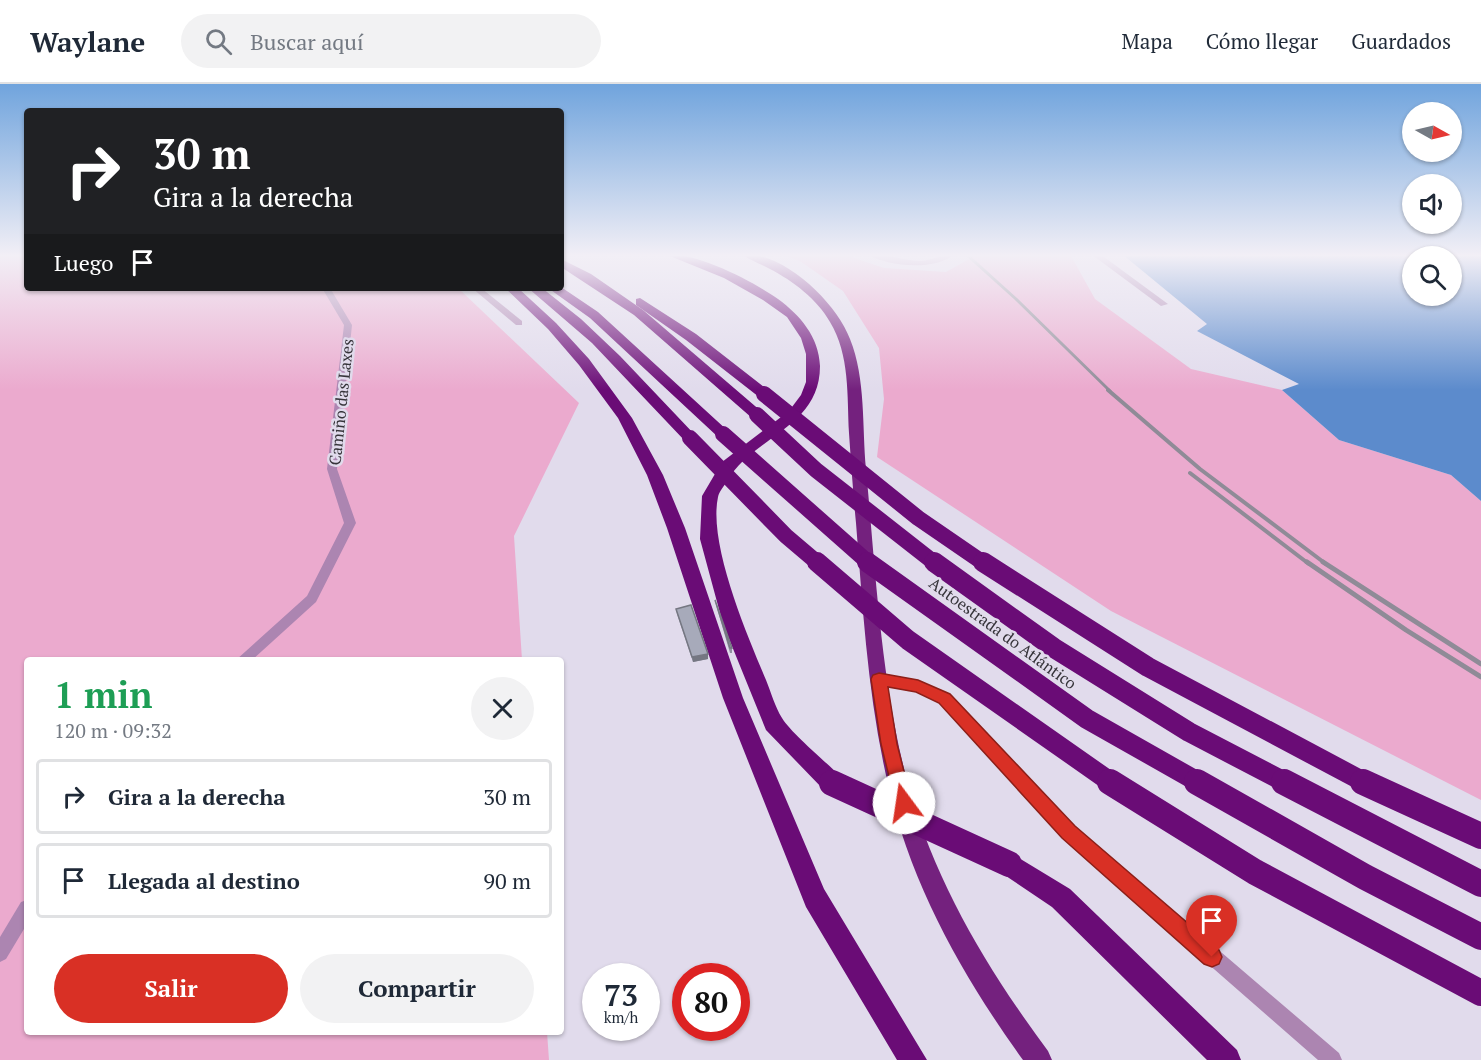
<!DOCTYPE html>
<html lang="es">
<meta charset="utf-8">
<style>
:root{--surface:#fff;--page:#f2f2f3;--text:#1f2937;--muted:#747a83;--line:#e0e1e3;--accent:#d93025}
body{margin:0;font-family:"PT Serif",serif;background:var(--page);color:var(--text);height:100vh;display:flex;flex-direction:column;font-size:22px;white-space:nowrap}
*{box-sizing:border-box;margin:0}
p{font-size:20px;color:var(--muted)}
.icon{flex:none;width:33px;height:33px;fill:none;stroke:currentColor;stroke-width:2;stroke-linecap:round;stroke-linejoin:round}
.map{position:relative;flex:1;overflow:hidden}
.side{position:absolute;left:24px;top:573px;width:540px;height:378px;display:flex;flex-direction:column;background:var(--surface);border-radius:6px;box-shadow:0 2px 4px #0004}
.side>*{flex:none}
.hud{position:absolute;left:24px;top:24px;width:540px;height:183px;border-radius:6px;box-shadow:0 2px 4px #0004;background:#202124;color:#fff;overflow:hidden}
.needle{width:39px;rotate:98deg}
.tools{position:absolute;left:1402px;top:18px;display:grid;gap:12px}
.tools a{display:grid;place-items:center;width:60px;height:60px;border-radius:50%;background:var(--surface);box-shadow:0 2px 4px #0004;font-size:30px}
.speed{position:absolute;left:582px;top:879px;display:flex;gap:12px;font-size:30px;font-weight:700;text-align:center}
.speed>*{display:grid;place-content:center;width:78px;height:78px;border-radius:50%;background:var(--surface);box-shadow:0 2px 4px #0004;line-height:1}
.speed small{font-size:15px;font-weight:400}
.speed .limit{border:9px solid #d22;background:#fff;color:#111}
.pin{position:absolute;display:grid;place-items:center;width:51px;height:51px;color:#fff;margin:-62px -26px;border-radius:50% 50% 50% 0;rotate:-45deg;box-shadow:0 0 6px #0007}
.pin .icon{rotate:45deg}
.me{position:absolute;width:66px;margin:-33px;rotate:346deg;stroke-linejoin:round;filter:drop-shadow(0 0 4px #0008)}
.turn{display:flex;align-items:center;gap:21px;height:126px;padding:0 30px;font-size:27px}
.turn .icon{width:78px;height:78px;stroke-width:2.5}
.turn b{display:block;font-size:42px;line-height:51px}
.then{display:flex;align-items:center;height:57px;padding:0 30px;background:#0003;gap:12px;font-size:22px}
.round{display:grid;place-items:center;flex:none;width:63px;height:63px;border-radius:32px;background:var(--page)}
.overview{display:flex;align-items:center;justify-content:space-between;height:102px;padding:0 30px}
h1{font-size:36px;font-weight:700;line-height:45px;color:#1e9e55}
.action{display:flex;gap:12px;margin-top:auto;padding:12px 30px}
.action a{flex:1;height:69px;border-radius:36px;background:var(--accent);color:#fff;font-size:24px;font-weight:700;line-height:69px;text-align:center}
.action a+a{background:var(--page);color:var(--text)}
ul{padding:0;list-style:none}
li{display:flex;align-items:center;gap:18px;height:75px;margin:0 12px 9px;padding:0 18px;border:3px solid var(--line);border-radius:6px}
li div{flex:1}
li b{display:block;font-size:22px}
li em{font-style:normal}
header{display:flex;align-items:center;gap:36px;box-sizing:border-box;height:84px;padding:0 30px;background:var(--surface);border-bottom:2px solid var(--line)}
header strong{font-size:28px}
nav{display:flex;gap:33px;margin-inline-start:auto;font-size:21px}
.search{width:420px;height:54px;background:var(--page);display:flex;align-items:center;gap:15px;box-sizing:border-box;padding:0 21px;border-radius:33px;color:var(--muted);font-size:22px}
.map>svg:first-child{display:block}
.green{fill:#ebaace}
.water{fill:#5c8bcc;fill-rule:evenodd}
.lines{fill:none;stroke-linecap:round;stroke-linejoin:round}
.service{fill:#ac85b1;fill-rule:evenodd}
.minor{fill:#ac85b1;fill-rule:evenodd}
.trunk{fill:#74217e;fill-rule:evenodd}
.motorway{fill:#6a0c76;fill-rule:evenodd}
.rail-far2{stroke:#8f8b97;stroke-width:3}
.rail-far1{stroke:#8f8b97;stroke-width:4}
.rail{stroke:#8f8b97;stroke-width:5}
.motorway-bridge-far2{stroke:#6a0c76;stroke-width:16}
.motorway-bridge-far1{stroke:#6a0c76;stroke-width:20}
.motorway-bridge{stroke:#6a0c76;stroke-width:26}
.wall{fill:#9092a0}
.shaded-wall{fill:#757782}
.building{fill:#a7aaba;stroke:#757782;stroke-width:1.5}
.route{fill:#d93025;stroke:#8d1f18;stroke-width:1.5}
.labels{text-anchor:middle;dominant-baseline:central;stroke-width:5;stroke-linejoin:round;paint-order:stroke}
.street-label{font-size:16px;fill:#36343a;stroke:#e1dbec}
</style>
<header>
<strong>Waylane</strong>
<div class="search"><svg class="icon" aria-label="search" viewBox="0 0 24 24"><circle cx="10" cy="10" r="6"/><path d="M15 15l6 6"/></svg>Buscar aquí</div>
<nav><a>Mapa</a><a>Cómo llegar</a><a>Guardados</a></nav>
</header>
<div class="map">
<svg width="1481" height="976" viewBox="0 0 1481 976">
<rect width="100%" height="100%" fill="#e1dbec"/>
<!-- green -->
<g class="green">
<path d="M0 170H27V204H458L579 319 514 452 522 576H27V948H547L549 976H0Z"/>
<path d="M781 170H842L884 184 946 188 978 170H1070L1095 215 1191 285 1282 306 1339 356 1451 391 1481 417V716L1111 527 877 373 884 315 879 264 843 207 800 177Z"/>
</g>
<!-- water -->
<path class="water" d="M1122 170H1481V417L1451 391 1339 356 1282 306 1299 300 1197 247 1207 240ZM1413 172H1452V212H1413Z"/>
<g class="lines">
<!-- service -->
<g class="service">
<path d="M1091 170H1100L1168 220 1161 222Z"/>
<path d="M879 589 918 596 949 610 1075 743 1339 969 1342 976H1318L1063 753 939 618 916 607 874 599 872 595 874 591Z"/>
</g>
<!-- minor -->
<g class="minor">
<path d="M867 170C885 169 903 177 921 177 933 176 943 170 955 170 935 187 888 183 867 170Z"/>
<path d="M322 204H330L352 241 337 385 356 439 316 518 252 576H236L307 512 344 439 327 385 344 241Z"/>
<path d="M472 204H481L522 237V241H516Z"/>
<path d="M27 816V840L6 875 0 878V853L21 818Z"/>
</g>
<!-- trunk -->
<path class="trunk" d="M742 170C784 168 836 218 850 255 866 295 862 343 866 385 876 491 881 601 909 704 937 802 988 886 1048 967L1052 976H1023C963 893 911 801 888 700 868 615 863 527 856 439 853 409 851 379 849 349 847 312 850 271 830 238 817 215 793 197 770 185 761 180 749 176 742 170Z"/>
<!-- motorway -->
<g class="motorway">
<path d="M665 170C698 169 751 196 778 215 800 231 819 253 820 282 820 344 753 352 727 397 724 402 719 408 718 413 708 460 747 551 766 596 771 608 775 623 782 634 792 650 825 677 840 692L843 699 840 706 832 709 824 706 766 646 723 540 700 455 702 412 722 378 789 327 801 311 806 298V270L801 254 787 233 763 216 724 194Z"/>
<path d="M561 175 591 190 643 226 762 328 764 331 762 334H752L634 231 561 183Z"/>
<path d="M561 203 598 228 728 347 731 350 728 353H718L590 234 548 204Z"/>
<path d="M505 204H518L556 239 589 275 632 334 663 391 685 444 743 614 824 805 927 976H897L806 823 723 614 667 444 647 391 618 334 579 281 548 245Z"/>
<path d="M528 204H542L581 235 620 272 695 351 698 354 695 357H685L592 259Z"/>
<path d="M640 214 696 250 769 307 771 310 769 313H759L686 256 636 221V215Z"/>
<path d="M1009 768 1070 805 1237 966 1241 976H1207L1052 823 1000 788 997 780 1000 772Z"/>
</g>
<!-- rail-far2 -->
<path class="rail-far2" d="M966 170 1016 215 1110 307"/>
<!-- rail-far1 -->
<g class="rail-far1">
<path d="M1108 306 1200 385 1326 480"/>
<path d="M1190 389 1309 480"/>
</g>
<!-- rail -->
<g class="rail">
<path d="M1307 478 1406 546 1481 593"/>
<path d="M1323 478 1481 580"/>
</g>
<!-- motorway-bridge-far2 -->
<g class="motorway-bridge-far2">
<path d="M764 310 918 434 985 480"/>
<path d="M757 331 816 386 936 480"/>
<path d="M723 350 870 480"/>
<path d="M690 354 786 452 819 480"/>
</g>
<!-- motorway-bridge-far1 -->
<g class="motorway-bridge-far1">
<path d="M817 478 908 556 1112 699"/>
<path d="M867 478 1087 635 1200 699"/>
<path d="M934 478 1054 564 1189 648 1287 699"/>
<path d="M983 478 1148 583 1366 699"/>
</g>
<!-- motorway-bridge -->
<g class="motorway-bridge">
<path d="M1110 698 1255 788 1481 909"/>
<path d="M1197 698 1365 793 1481 853"/>
<path d="M1284 698 1481 800"/>
<path d="M1363 698 1481 752"/>
<path d="M832 699 1009 780"/>
</g>
</g>
<!-- wall -->
<g class="wall">
<path d="M715 516 732 564V569H730L716 521Z"/>
<path d="M676 525 708 570V575L693 578 677 530Z"/>
</g>
<!-- shaded-wall -->
<path class="shaded-wall" d="M708 570V575L693 578 692 573Z"/>
<!-- building -->
<g class="building">
<path d="M715 516 732 564H730Z"/>
<path d="M691 521 708 570 692 573 676 525Z"/>
</g>
<!-- sky -->
<linearGradient id="sky" x2="0" y2="1"><stop stop-color="#70a4dd"/><stop offset="0.56" stop-color="#f2eff6"/><stop offset="1" stop-color="#f2eff6" stop-opacity="0"/></linearGradient>
<rect width="1481" height="306" fill="url(#sky)"/>
<!-- route -->
<path class="route" d="M879 589 918 596 950 610 1075 742 1219 866 1222 873 1219 880 1212 883 1204 880 1062 754 939 619 916 608 888 603 897 660 912 719 910 725 904 727 897 725 881 660 871 595 873 591Z"/>
<g class="labels">
<!-- street labels -->
<g class="street-label">
<text transform="translate(341 318) rotate(-84)">Camiño das Laxes</text>
<text transform="translate(1003 549) rotate(36)">Autoestrada do Atlántico</text>
</g>
</g>
</svg>
<div class="tools">
<a><svg class="needle" viewBox="-14 -14 28 28"><path d="M0-13l5 13h-10z" fill="#e53935"/><path d="M0 13l5-13h-10z" fill="#747a83"/></svg></a>
<a><svg class="icon" aria-label="sound" viewBox="0 0 24 24"><path d="M4 9h4l5-4v14l-5-4H4zM17 9q2 3 0 6"/></svg></a>
<a><svg class="icon" aria-label="search" viewBox="0 0 24 24"><circle cx="10" cy="10" r="6"/><path d="M15 15l6 6"/></svg></a>
</div>
<div class="speed"><div>73<small>km/h</small></div><div class="limit">80</div></div>
<div class="pin" style="left:1212px;top:873px;background:#d93025"><svg class="icon" aria-label="arrive" viewBox="0 0 24 24"><path d="M6 21V4h12l-3 4 3 4H6"/></svg></div>
<svg class="me" style="left:904px;top:719px" viewBox="-20 -20 40 40"><circle r="19" fill="#fff"/><path d="M0-13L10 11 0 6-10 11z" fill="#d93025"/></svg>
<div class="hud">
<div class="turn"><svg class="icon" aria-label="right" viewBox="0 0 24 24"><path d="M7 20v-9h11M14 6l5 5-5 5"/></svg><div><b>30 m</b>Gira a la derecha</div></div>
<div class="then">Luego<svg class="icon" aria-label="arrive" viewBox="0 0 24 24"><path d="M6 21V4h12l-3 4 3 4H6"/></svg></div>
</div>
<section class="side">
<div class="overview"><div><h1>1 min</h1><p>120 m · 09:32</p></div><a class="round"><svg class="icon" aria-label="close" viewBox="0 0 24 24"><path d="M6 6l12 12M18 6L6 18"/></svg></a></div>
<ul>
<li><svg class="icon" aria-label="right" viewBox="0 0 24 24"><path d="M7 20v-9h11M14 6l5 5-5 5"/></svg><div><b>Gira a la derecha</b></div><em>30 m</em></li>
<li><svg class="icon" aria-label="arrive" viewBox="0 0 24 24"><path d="M6 21V4h12l-3 4 3 4H6"/></svg><div><b>Llegada al destino</b></div><em>90 m</em></li>
</ul>
<div class="action"><a>Salir</a><a>Compartir</a></div>
</section>
</div>
